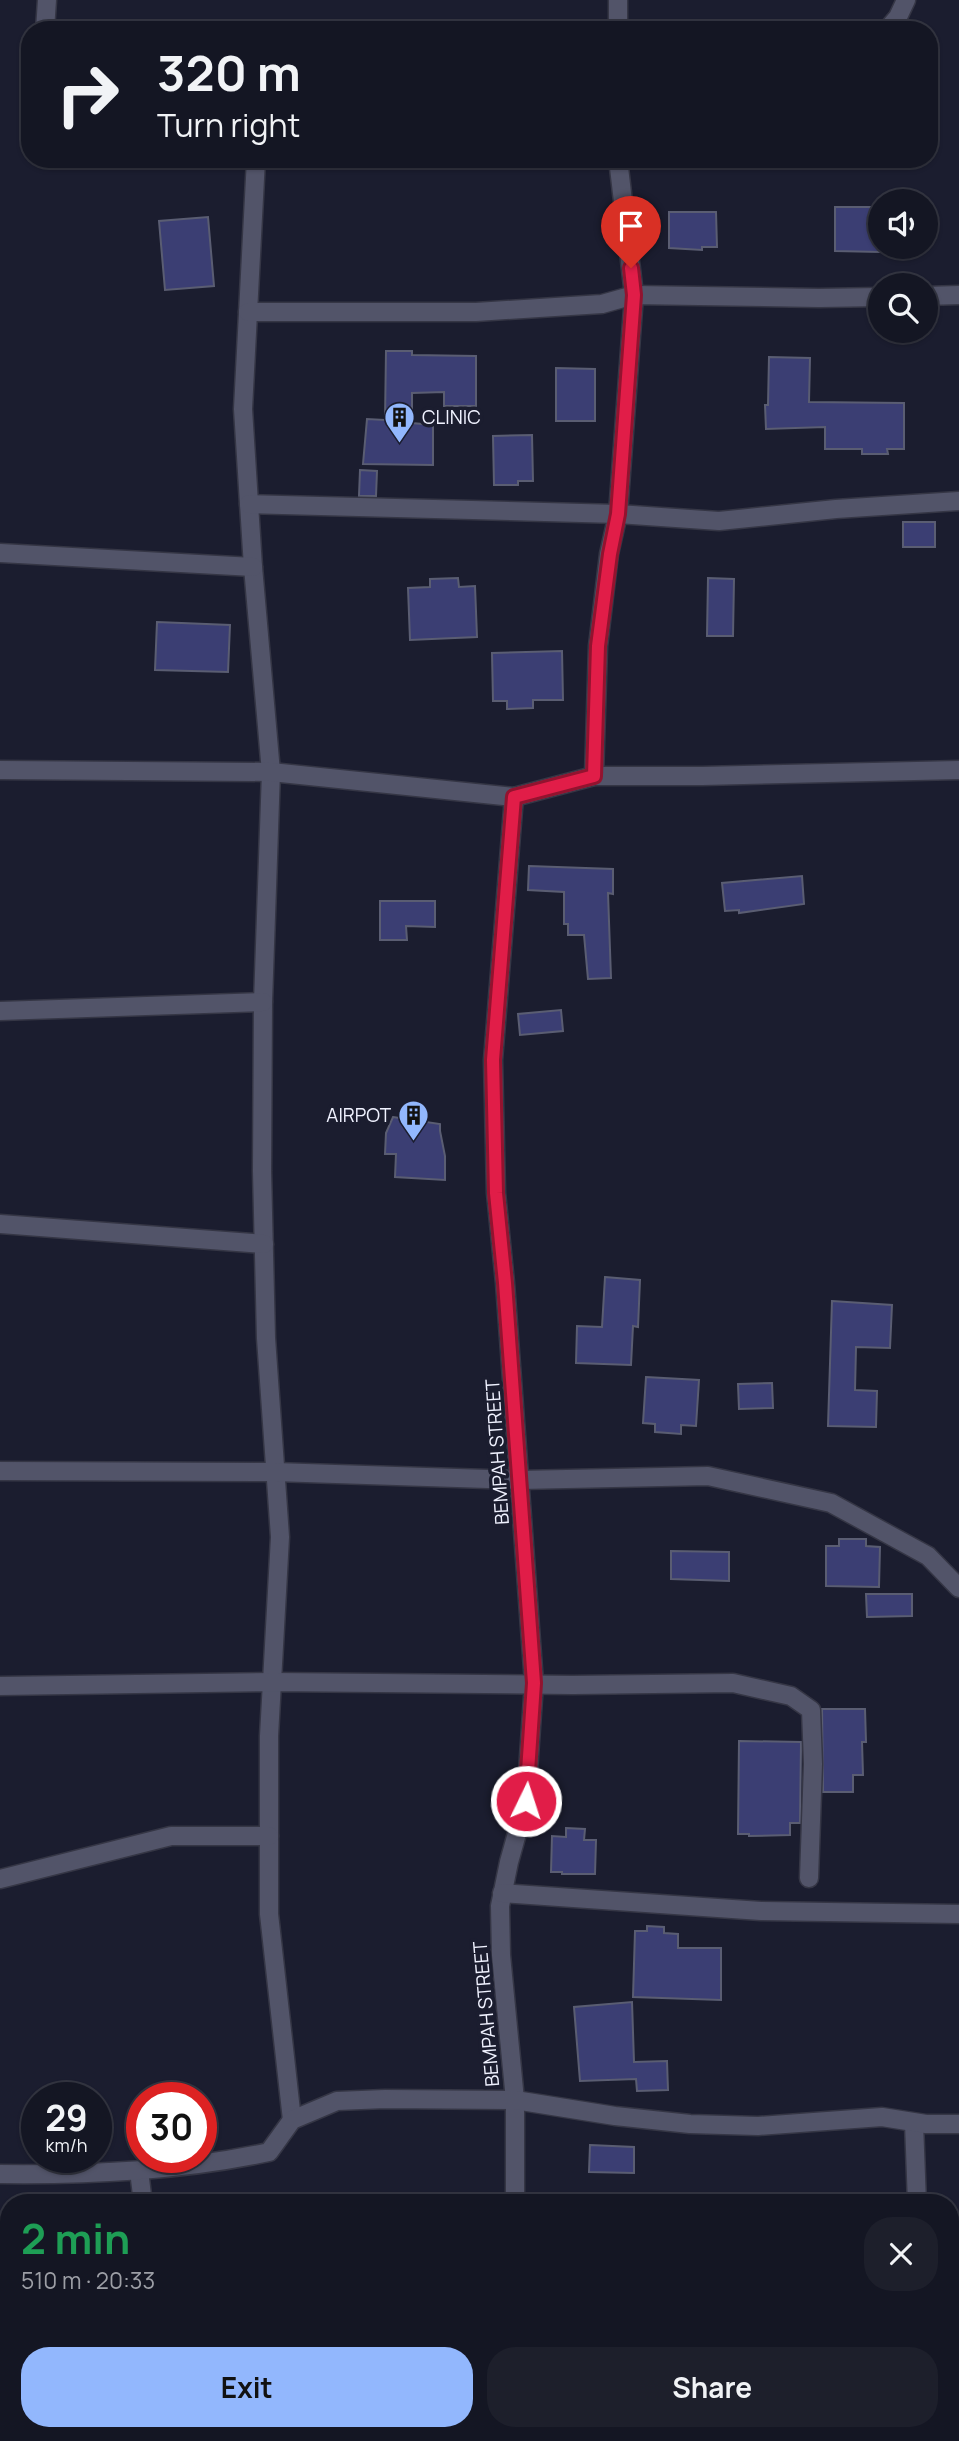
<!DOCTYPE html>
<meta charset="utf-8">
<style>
:root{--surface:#141623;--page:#1d1f2b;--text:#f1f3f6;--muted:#9d9fa6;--line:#333541;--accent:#92b7fd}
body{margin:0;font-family:Manrope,sans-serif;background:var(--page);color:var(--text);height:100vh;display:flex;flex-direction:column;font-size:26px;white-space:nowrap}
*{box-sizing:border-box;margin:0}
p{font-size:23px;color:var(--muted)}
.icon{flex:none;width:38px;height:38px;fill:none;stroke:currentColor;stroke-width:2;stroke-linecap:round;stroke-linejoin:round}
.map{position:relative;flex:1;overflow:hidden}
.sheet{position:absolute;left:0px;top:2194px;width:959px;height:247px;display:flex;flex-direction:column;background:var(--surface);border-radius:28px 28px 0 0;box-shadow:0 2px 5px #0004,0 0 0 2px var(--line)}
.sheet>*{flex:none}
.guide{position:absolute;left:21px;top:21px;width:917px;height:147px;border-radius:28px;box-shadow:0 2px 5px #0004,0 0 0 2px var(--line);background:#141623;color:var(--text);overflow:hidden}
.fabs{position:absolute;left:868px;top:189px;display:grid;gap:14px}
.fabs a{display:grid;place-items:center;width:70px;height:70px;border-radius:50%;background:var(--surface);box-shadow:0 2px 5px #0004,0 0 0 2px var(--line);font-size:35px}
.speed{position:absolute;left:21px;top:2082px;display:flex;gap:14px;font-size:35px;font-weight:700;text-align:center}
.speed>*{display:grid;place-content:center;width:91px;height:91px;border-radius:50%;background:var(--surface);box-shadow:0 2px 5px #0004,0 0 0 2px var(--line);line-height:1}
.speed small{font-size:18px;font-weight:400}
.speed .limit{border:10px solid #d22;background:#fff;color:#111}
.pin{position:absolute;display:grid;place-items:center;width:60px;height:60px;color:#fff;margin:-72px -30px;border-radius:50% 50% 50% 0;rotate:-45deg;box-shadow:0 0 7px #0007}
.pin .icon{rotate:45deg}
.me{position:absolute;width:77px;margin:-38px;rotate:4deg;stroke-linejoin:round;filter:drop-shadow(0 0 5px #0008)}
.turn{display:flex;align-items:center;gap:24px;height:147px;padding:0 21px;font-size:32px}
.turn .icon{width:91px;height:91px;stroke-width:2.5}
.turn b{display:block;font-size:49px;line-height:60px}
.round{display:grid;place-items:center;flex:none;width:74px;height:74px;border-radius:28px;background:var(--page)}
.head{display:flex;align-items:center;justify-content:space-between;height:119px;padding:0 21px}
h1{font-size:42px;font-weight:700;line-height:52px;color:#1e9e55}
.action{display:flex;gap:14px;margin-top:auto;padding:14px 21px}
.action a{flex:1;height:80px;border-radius:28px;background:var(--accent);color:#111;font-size:28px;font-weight:700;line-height:80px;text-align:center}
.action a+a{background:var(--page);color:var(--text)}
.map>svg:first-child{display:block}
.building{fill:#3b3e73;stroke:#5a5d72;stroke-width:2}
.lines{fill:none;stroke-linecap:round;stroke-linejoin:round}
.street-casing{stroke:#353645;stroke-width:21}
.street{stroke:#525469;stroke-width:18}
.route-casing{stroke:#92132f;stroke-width:18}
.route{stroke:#e11d48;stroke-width:12}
.labels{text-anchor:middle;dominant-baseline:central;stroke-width:7;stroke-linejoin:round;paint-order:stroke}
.poi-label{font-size:19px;fill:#f0f2ff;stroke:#1b1d2f;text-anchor:start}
.street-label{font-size:19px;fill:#f0f2ff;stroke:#1b1d2f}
</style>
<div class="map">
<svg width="959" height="2441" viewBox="0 0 959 2441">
<rect width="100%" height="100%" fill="#1b1d2f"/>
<!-- building -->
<g class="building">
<path d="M835 207H880V252L835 251Z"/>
<path d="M669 212H716L717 247H702V250L669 248Z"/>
<path d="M208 217 214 286 165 290 159 221Z"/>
<path d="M386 351H412V355L476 356V406H444V392L412 393V423L433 425V465L363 464 367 419 385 420Z"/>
<path d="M769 357 810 358 809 402 904 403V449H887L888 454H862V449H825V427L766 429 765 405H768Z"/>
<path d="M556 368 595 369V421H556Z"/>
<path d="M532 435 533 481H518V485H494L493 436Z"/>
<path d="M360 470 377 471 376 496H359Z"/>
<rect x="903" y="522" width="32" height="25"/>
<path d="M458 578 459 587 475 586 477 637 410 640 408 588 430 587V579Z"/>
<path d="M708 578 734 579 733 636H707Z"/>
<path d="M157 622 230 625 228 672 155 670Z"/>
<path d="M562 651 563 700H533V708L507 709V701H493L492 653Z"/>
<path d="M529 866 613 869V894L608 893 611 978 588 979 584 935H568V924H564V892L528 890Z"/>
<path d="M802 876 804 904 739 913V910L725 911 722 883Z"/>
<path d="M380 901H435V927L406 926 407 940H380Z"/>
<path d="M561 1010 563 1031 520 1035 518 1014Z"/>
<path d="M393 1117 440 1124V1131L445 1156V1180L395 1177 396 1154H385L386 1133Z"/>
<path d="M605 1277 640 1280 638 1327 633 1326 631 1365 576 1363 577 1326 602 1327Z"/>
<path d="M832 1301 892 1305 890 1348 856 1347 855 1390 877 1391 876 1427 828 1426Z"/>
<path d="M646 1377 699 1380 696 1426 681 1425V1434L655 1432V1424L643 1423Z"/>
<path d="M772 1383 773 1408 739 1409 738 1384Z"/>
<path d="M839 1539H866V1546L880 1547 879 1587 826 1586V1546H839Z"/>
<path d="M671 1551 729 1552V1581L671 1579Z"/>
<path d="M866 1594H912V1616L867 1617Z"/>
<path d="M822 1709H865L866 1742H862L863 1775H853V1792H823Z"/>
<path d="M739 1741 801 1742 800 1823H790V1835L749 1836V1834H738Z"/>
<path d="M566 1828 585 1829 584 1840H596L595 1874H562V1872H551L552 1836 566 1837Z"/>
<path d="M647 1926 664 1927V1933L678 1934V1948H721V2000L633 1997 635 1931H647Z"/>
<path d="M632 2002 634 2062 667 2061 668 2090 637 2091 636 2079 580 2081 574 2007Z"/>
<path d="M590 2145 634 2147V2173L589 2172Z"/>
</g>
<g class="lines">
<defs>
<g id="street">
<path d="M45 30 47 0"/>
<path d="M618 30V0"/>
<path d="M887 30 898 17 906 0"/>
<path d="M256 159 243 409 253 567 271 772 263 1002 262 1171 266 1338 280 1537 269 1736V1914L292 2120"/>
<path d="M926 296 959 295"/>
<path d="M248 312H476L602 304 634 295 819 298 880 297"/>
<path d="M249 504 618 514 719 521 836 509 959 501"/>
<path d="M0 553 253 567"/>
<path d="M0 770 271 772 514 797 594 776H702L959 770"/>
<path d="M594 776 598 646 609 554 618 514 634 295 618 159"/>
<path d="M514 797 493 1060 496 1193 505 1283 534 1683 526 1801 509 1862 500 1906 501 1955 515 2100V2203"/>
<path d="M0 1011 263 1002"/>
<path d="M0 1224 264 1244"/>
<path d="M0 1471 275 1472 520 1480 708 1476 831 1503 928 1556 959 1588"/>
<path d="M0 1686 272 1682 573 1685 733 1683 791 1696 811 1710 813 1764 809 1878"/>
<path d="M0 1879 171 1836H269"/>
<path d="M502 1893 761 1911 959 1914"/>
<path d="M914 2123 917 2203"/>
<path d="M139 2171 143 2203"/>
<path d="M0 2174C90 2175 181 2171 269 2152L292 2120 337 2101 385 2099 515 2100 615 2116 690 2124 758 2126 882 2117 926 2124H959"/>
<path d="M950 2332 959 2331"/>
<path d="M312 2441 324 2432"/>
</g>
</defs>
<!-- street casing -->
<use href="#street" class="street-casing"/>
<!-- street -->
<use href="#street" class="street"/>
</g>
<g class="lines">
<defs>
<path id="route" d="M526 1801 534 1683 505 1283 496 1193 493 1060 514 797 594 776 598 646 610 554 618 514 634 295 631 268"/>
</defs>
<!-- route casing -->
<use href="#route" class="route-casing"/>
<!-- route -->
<use href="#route" class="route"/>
</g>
<!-- icons -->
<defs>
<symbol id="building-pin" viewBox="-11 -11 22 30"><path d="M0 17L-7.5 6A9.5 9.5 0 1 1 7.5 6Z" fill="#92b7fd" stroke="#1b1d2f"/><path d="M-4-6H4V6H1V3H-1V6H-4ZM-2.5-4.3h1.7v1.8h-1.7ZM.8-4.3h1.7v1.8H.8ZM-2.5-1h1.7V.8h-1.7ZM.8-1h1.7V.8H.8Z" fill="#111"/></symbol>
</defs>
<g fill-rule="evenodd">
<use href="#building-pin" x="382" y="400" width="35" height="47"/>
<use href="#building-pin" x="396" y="1098" width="35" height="47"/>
</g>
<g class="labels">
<!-- poi labels -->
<g class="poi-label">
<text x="422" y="417">CLINIC</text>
<text x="391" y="1115" text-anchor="end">AIRPOT</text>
</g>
<!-- street labels -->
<g class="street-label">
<text transform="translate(497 1452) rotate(-94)">BEMPAH STREET</text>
<text transform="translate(486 2014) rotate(-95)">BEMPAH STREET</text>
</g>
</g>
</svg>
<div class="fabs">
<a><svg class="icon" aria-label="sound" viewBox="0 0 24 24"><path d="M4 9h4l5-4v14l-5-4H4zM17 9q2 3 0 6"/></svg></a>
<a><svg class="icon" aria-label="search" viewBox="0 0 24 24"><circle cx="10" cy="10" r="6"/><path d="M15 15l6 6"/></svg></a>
</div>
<div class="speed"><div>29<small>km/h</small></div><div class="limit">30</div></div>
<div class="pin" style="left:631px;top:268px;background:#d93025"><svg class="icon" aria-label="arrive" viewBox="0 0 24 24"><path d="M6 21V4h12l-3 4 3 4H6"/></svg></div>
<svg class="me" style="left:526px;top:1801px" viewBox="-20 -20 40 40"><circle r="17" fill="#e11d48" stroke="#fff" stroke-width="3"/><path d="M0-11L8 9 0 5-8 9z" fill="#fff"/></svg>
<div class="guide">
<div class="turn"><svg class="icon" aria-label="right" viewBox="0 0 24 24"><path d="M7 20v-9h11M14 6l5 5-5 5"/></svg><div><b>320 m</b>Turn right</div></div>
</div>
<section class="sheet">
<div class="head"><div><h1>2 min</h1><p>510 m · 20:33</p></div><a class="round"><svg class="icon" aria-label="close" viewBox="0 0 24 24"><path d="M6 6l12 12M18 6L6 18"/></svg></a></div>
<div class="action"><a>Exit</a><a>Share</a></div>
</section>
</div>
